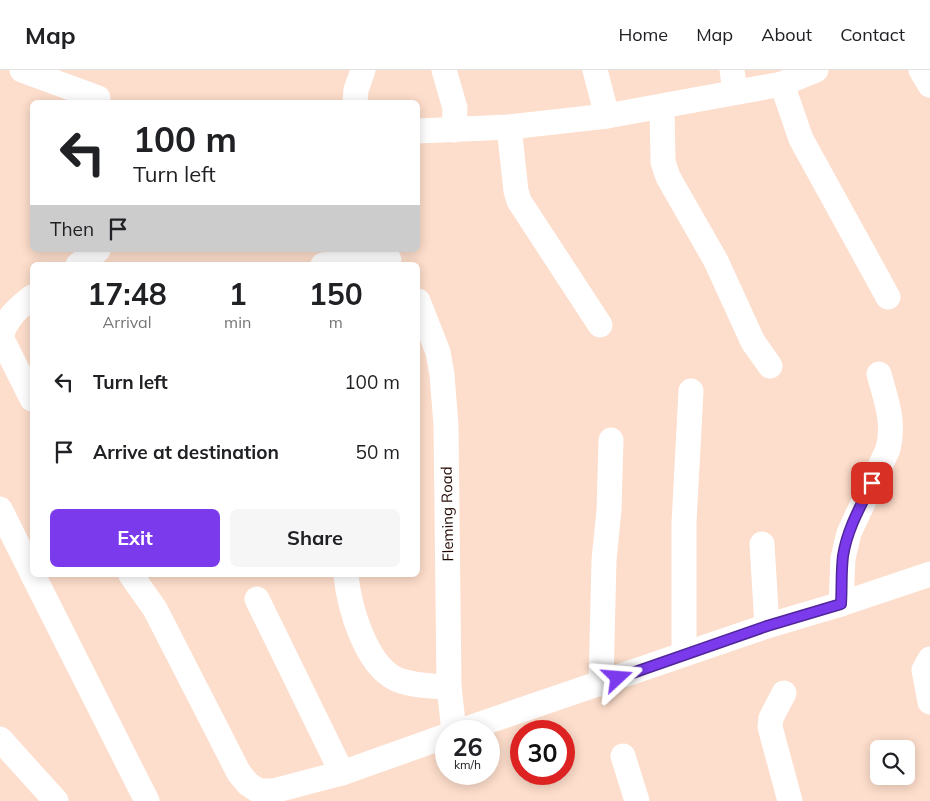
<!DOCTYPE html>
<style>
:root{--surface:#fff;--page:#f6f6f6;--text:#202124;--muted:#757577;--line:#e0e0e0;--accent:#7c3aed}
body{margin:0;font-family:Mulish,sans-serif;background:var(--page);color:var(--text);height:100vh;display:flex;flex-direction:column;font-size:19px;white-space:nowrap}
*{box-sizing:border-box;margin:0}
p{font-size:16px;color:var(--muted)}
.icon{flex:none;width:28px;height:28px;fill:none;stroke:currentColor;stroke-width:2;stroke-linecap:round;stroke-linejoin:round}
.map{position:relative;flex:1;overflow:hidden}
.details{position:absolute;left:30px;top:192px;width:390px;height:315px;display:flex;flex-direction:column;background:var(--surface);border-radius:8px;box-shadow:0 2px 12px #0003}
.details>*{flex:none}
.hud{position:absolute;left:30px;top:30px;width:390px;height:152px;border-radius:8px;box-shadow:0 2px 12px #0003;background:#fff;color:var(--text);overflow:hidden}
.controls{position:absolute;left:870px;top:670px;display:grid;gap:10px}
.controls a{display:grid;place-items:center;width:45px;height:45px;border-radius:8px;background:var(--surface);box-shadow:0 2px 12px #0003;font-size:25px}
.speed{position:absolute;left:435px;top:650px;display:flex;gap:10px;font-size:25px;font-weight:700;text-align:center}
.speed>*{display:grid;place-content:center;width:65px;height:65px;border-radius:50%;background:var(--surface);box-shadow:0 2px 12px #0003;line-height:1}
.speed small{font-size:12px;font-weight:400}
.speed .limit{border:8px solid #d22;background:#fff;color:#111}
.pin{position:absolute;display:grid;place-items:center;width:42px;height:42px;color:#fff;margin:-21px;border-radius:10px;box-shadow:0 2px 8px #0006}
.me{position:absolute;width:55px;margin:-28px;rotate:71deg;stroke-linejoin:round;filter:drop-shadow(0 0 4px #0008)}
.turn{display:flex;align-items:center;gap:18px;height:105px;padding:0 20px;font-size:22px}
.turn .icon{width:65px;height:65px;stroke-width:2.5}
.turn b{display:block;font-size:35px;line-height:42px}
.then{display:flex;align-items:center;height:48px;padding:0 20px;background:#0003;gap:10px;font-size:19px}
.eta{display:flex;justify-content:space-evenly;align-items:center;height:85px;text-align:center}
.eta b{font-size:30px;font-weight:700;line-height:35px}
.cta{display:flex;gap:10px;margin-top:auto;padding:10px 20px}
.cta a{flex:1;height:58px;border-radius:8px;background:var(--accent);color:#fff;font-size:20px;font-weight:700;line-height:58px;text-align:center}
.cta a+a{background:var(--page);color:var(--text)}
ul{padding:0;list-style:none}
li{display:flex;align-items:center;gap:15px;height:70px;padding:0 20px}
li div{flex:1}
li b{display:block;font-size:19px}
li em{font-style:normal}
header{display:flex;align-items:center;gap:30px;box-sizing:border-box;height:70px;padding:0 25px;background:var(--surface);border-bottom:1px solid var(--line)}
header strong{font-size:24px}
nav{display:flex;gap:28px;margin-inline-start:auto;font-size:18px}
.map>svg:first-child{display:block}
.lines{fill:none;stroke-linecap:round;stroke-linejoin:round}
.minor{stroke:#fff;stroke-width:25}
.route-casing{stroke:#51269a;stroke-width:12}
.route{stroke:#7c3aed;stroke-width:9}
.labels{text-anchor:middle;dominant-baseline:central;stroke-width:5;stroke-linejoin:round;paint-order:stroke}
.street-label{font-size:15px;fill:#220800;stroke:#fff}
</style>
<header>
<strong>Map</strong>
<nav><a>Home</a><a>Map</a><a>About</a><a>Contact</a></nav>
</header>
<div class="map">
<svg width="930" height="731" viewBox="0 0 930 731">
<rect width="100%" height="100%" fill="#fdddcb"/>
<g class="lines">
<!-- minor -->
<g class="minor">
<path d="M22 0 98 28"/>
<path d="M444 0 455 38 454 60"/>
<path d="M595 0 607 46"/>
<path d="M732 0 735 22"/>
<path d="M921 0 930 15"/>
<path d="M782 14 801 69 888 227"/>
<path d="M355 32 356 20 363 0"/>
<path d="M662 37 663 92 668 107 716 191 753 272 770 296"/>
<path d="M509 57 516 121 519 131 600 255"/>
<path d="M418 61 509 57 607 46 782 14 816 0"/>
<path d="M78 195 98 180"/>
<path d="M323 195 389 190"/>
<path d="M32 227C18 238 6 248 1 267L32 329"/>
<path d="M418 231 438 282 442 305 446 355 449 617 454 661"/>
<path d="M0 439 32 503"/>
<path d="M762 474 767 556"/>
<path d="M33 505 147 731"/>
<path d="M131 505 155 539 239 703 248 714 259 721H273L342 703 446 666"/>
<path d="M346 505C349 536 365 594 396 609 412 616 433 616 449 617"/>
<path d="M257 529 342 703"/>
<path d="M841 534 843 488 849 463 888 379C895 352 886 330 879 304"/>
<path d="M684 584V453L691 321"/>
<path d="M930 589 924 600 930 632"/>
<path d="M601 614 604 490 609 440 611 370"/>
<path d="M784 623 771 648 770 657 790 731"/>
<path d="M460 661 767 556 841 534 930 504"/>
<path d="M0 669 56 731"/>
<path d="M623 686 637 731"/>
</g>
</g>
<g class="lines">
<defs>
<path id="route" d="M618 608 767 556 841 534C842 518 841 502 843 486 847 460 860 437 872 413"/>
</defs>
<!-- route casing -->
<use href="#route" class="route-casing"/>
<!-- route -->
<use href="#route" class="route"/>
</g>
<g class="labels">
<!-- street labels -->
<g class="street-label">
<text transform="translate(447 444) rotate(-91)">Fleming Road</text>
</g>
</g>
</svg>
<div class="controls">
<a><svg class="icon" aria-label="search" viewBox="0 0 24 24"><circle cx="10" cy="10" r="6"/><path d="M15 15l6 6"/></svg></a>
</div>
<div class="speed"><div>26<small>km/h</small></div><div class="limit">30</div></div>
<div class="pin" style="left:872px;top:413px;background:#d93025"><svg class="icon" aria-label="arrive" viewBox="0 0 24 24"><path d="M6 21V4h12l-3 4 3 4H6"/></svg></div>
<svg class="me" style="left:618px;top:608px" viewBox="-20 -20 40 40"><path d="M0-17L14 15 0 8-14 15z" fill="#7c3aed" stroke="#fff" stroke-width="4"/></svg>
<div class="hud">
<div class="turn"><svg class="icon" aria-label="left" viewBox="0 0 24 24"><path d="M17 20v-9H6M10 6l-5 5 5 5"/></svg><div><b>100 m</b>Turn left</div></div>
<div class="then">Then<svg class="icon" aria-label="arrive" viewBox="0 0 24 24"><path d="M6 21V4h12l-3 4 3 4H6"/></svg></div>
</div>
<section class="details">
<div class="eta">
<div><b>17:48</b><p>Arrival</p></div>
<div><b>1</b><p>min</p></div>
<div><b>150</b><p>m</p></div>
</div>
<ul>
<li><svg class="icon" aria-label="left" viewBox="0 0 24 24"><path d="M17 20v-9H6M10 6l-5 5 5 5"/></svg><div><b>Turn left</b></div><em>100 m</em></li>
<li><svg class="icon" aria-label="arrive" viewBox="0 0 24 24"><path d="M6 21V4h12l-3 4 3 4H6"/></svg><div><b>Arrive at destination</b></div><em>50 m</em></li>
</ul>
<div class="cta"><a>Exit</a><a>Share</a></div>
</section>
</div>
